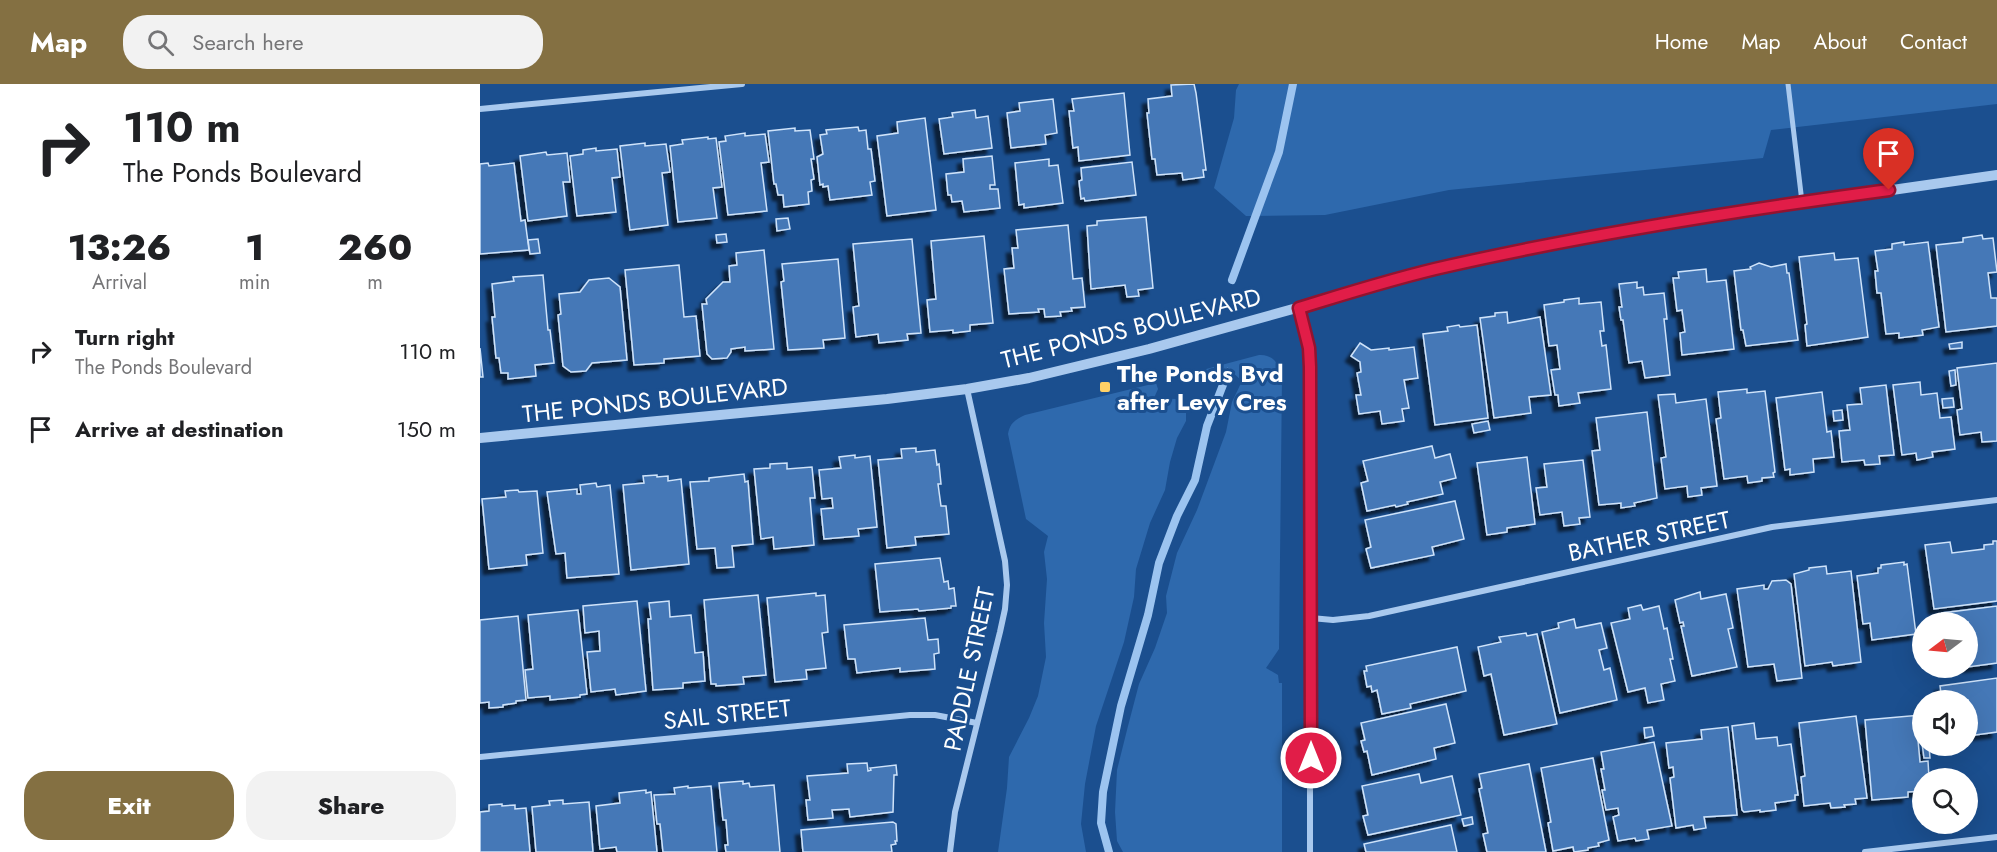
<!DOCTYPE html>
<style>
:root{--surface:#fff;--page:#f2f2f2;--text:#202124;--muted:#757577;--accent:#847042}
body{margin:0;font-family:Jost,sans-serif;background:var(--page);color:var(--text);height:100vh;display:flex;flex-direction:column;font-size:22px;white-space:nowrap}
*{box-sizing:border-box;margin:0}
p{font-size:20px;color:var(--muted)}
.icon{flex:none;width:33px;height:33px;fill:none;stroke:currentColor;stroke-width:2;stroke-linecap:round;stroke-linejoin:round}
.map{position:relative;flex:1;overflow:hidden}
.sheet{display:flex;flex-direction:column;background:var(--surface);width:480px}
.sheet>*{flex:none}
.guide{background:#fff;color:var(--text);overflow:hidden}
.needle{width:39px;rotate:254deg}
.controls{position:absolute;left:1432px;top:528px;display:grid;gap:12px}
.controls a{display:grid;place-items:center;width:66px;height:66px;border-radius:50%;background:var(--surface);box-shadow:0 6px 24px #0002;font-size:30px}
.pin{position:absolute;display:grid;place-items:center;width:51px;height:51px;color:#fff;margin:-62px -26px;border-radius:50% 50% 50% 0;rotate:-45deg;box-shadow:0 0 6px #0007}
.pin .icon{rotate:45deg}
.me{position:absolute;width:66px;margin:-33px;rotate:0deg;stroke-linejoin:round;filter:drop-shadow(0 0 4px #0008)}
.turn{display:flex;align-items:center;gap:21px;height:126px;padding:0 24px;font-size:27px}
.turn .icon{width:78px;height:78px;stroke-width:2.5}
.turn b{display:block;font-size:42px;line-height:51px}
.eta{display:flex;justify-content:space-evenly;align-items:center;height:102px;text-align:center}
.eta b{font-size:36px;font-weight:800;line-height:42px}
.button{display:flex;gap:12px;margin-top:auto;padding:12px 24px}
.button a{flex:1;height:69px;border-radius:24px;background:var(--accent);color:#fff;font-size:24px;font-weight:800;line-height:69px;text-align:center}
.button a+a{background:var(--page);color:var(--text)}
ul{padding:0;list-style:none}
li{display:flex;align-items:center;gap:18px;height:78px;padding:0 24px}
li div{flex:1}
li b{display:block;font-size:22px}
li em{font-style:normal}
header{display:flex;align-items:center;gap:36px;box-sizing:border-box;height:84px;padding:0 30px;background:var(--accent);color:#fff}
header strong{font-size:28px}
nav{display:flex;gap:33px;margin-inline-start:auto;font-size:21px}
.search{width:420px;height:54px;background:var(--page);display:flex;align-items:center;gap:15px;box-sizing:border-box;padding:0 21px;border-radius:24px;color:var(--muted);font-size:22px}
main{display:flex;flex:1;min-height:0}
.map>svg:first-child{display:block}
.green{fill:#2e69ad}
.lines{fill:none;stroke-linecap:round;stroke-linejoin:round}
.stream{stroke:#9cc4f0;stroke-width:8}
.building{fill:#4478b7;stroke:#cfe3fa;stroke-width:1.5;filter:url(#shadow)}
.pedestrian{stroke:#a9c9ee;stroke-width:5}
.minor{stroke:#a9c9ee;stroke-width:6}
.tertiary{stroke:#a9c9ee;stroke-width:10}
.route-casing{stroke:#92132f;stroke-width:15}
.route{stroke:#e11d48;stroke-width:10}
.poi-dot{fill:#ffd166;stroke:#1b4f8f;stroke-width:2}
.labels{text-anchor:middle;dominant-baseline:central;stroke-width:6;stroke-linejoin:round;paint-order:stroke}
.street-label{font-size:24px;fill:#fff;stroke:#1b4f8f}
.poi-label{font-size:24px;font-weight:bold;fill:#fff;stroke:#1b4f8f;text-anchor:start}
</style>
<header>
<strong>Map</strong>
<div class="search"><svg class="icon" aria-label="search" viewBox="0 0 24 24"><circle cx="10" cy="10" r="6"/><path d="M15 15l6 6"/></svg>Search here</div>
<nav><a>Home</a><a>Map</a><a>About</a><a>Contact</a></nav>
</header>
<main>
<section class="sheet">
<div class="guide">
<div class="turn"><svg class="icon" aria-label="right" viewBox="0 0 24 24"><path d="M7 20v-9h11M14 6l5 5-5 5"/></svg><div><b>110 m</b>The Ponds Boulevard</div></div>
</div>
<div class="eta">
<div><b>13:26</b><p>Arrival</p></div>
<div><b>1</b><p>min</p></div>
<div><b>260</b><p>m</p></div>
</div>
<ul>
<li><svg class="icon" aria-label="right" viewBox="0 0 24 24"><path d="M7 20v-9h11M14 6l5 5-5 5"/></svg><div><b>Turn right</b><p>The Ponds Boulevard</p></div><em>110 m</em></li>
<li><svg class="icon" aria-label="arrive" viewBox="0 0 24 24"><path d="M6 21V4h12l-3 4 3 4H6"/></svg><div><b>Arrive at destination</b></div><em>150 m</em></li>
</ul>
<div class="button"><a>Exit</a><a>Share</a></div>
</section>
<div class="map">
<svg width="1517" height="768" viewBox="0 0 1517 768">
<defs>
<filter id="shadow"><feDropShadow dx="-5.5" dy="5.5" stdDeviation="1.5" flood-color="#0009"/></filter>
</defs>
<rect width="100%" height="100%" fill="#1b4f8f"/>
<!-- green -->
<g class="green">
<path d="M759 0H1517V20L1291 46 1283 74 969 106 845 131 766 132 734 104 754 34 756 6Z"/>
<path d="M779 271C793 270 799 280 802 293L799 565 786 584 798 591 799 599H802V768H643L637 757 635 728 637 686 648 642 659 600 675 564 687 529 686 512 697 469 717 426 746 348 752 318 762 297 749 285 724 291 715 288Z"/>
<path d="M676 299 678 305 674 314 696 315 706 326V337L697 354 690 378 685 406 670 439 656 485 654 513 644 558 616 642 605 700 601 740 606 768H518L527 704 529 673 549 634 558 612 566 573 564 539 567 495 564 468 568 452 546 435 528 350C530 339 535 336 545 331Z"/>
</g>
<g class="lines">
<!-- stream -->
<g class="stream">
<path d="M752 196 799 68 813 0"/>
<path d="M629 768 621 739 623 708 641 622 668 531 679 479 697 432 715 396 727 342 748 288"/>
</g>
</g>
<!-- building -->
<g class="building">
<path d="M714 0 716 9 726 86H723L724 93 703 96 702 89 677 91 675 75H672L667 29H669L668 15 692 12 691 1Z"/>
<path d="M644 9 650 71 599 77 598 63 593 64 589 27H594L592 15Z"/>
<path d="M573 15 577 49 565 51 566 60 531 64 527 29 540 27 539 19Z"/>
<path d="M495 26 496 34 508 32 512 64 464 70 459 35 473 33 472 29Z"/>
<path d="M445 34 456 126 407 132 397 52 418 49 417 38Z"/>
<path d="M378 43 379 47 386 46 388 65H391L395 97 390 98 392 111 350 116 348 102 343 103V100L340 101 337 73 343 70 340 51 347 50 346 46Z"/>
<path d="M315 44V47L330 46 334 75H331L334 95 331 96 332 107 328 108 329 120 304 123 303 111H298L296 100H294L288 47Z"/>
<path d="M265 49V52L285 50 289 78 281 79 287 127 248 131 239 58 246 57 245 52Z"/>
<path d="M228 53V55L236 54 242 103 233 104 237 134 198 138 190 62 203 60 202 56Z"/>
<path d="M165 59V62L186 60 190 88 182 89 188 141 150 146 140 62Z"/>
<path d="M116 64V67L137 65 140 93 132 94 136 128 97 132 90 72 103 70V66Z"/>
<path d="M66 68 67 71 87 69 90 98H83L87 132 48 137 40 72Z"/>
<path d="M512 72 515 101H510V105H518L520 124 484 128 482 117 472 118 471 111H468L466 90 484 88 483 75Z"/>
<path d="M569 75V82L578 81 583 119 544 124V120L539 121 535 79Z"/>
<path d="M652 78 656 111 605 117 604 114 601 115 599 97 602 96 601 84Z"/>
<path d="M8 79 9 82 34 79 41 137 45 136 49 166 0 170V80Z"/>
<path d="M666 133 673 204 658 206 659 212 647 213 645 201 611 205 607 142 617 141V137Z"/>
<path d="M308 134 310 145 297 147 296 135Z"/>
<path d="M588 141 593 195 602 194 605 223 591 224 592 227 580 228 581 232 565 233 564 225H558L559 228 529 230 524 185 534 184 532 164H538L536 146Z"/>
<path d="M246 150 247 158 237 159 236 151Z"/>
<path d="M1502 151 1503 155 1513 154 1517 188 1508 189 1511 214H1517V242L1466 248 1456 161 1483 158V154Z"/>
<path d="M504 152 513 239 490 241V247L473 249V246L450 248 447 216 456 215 451 157Z"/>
<path d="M58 155 60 169 50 170 48 156Z"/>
<path d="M432 155 441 249 427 250 428 256 399 259 398 250 376 253 373 223 379 222 373 160Z"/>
<path d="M1424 158V161L1448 158 1459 243 1442 246 1443 251 1419 254V249L1406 250 1401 209H1397L1395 187H1398L1395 167 1412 165V160Z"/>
<path d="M284 166 294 265 265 267V263L251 265V268L247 274 232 275 227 270 222 220H227L226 215 243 198H250L249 182 257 181 256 169Z"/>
<path d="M1354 169 1355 176 1378 174 1388 253 1327 262 1325 241 1327 240 1319 173Z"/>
<path d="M358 175 365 254 343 256 344 264 308 266 301 198 304 197 302 180Z"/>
<path d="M1279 179 1291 183 1306 180 1307 189H1309L1318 256 1266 262 1263 246H1261L1254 187 1271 185 1270 183Z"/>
<path d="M199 181 204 233 216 232 220 272 184 275V279L154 281 145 186Z"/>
<path d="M1226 185 1227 198 1246 196 1254 265 1202 271 1200 249 1205 248 1202 226 1197 227 1193 194H1199L1198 188Z"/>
<path d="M63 191 68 246H70L74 279 55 281 56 292 28 295V289H21L19 274H16L12 233H15L12 200 34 197 33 193Z"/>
<path d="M129 194 140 203 147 276 112 279 106 287 91 288 83 282 78 231 81 230 79 210 100 208 109 196Z"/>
<path d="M1157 198V204L1163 203 1164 211 1184 209 1187 235H1184L1190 291 1165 294 1162 277 1149 279 1143 236H1141L1139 223H1142L1139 200Z"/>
<path d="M1099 214V220L1121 218 1124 247H1120L1122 262 1126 261 1131 305 1098 309 1100 319 1079 322 1078 311H1075L1071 286 1080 285 1077 261 1069 262 1064 221 1084 218V216Z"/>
<path d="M1027 228 1028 239 1060 233 1071 311 1049 313 1051 329 1014 334 1000 234 1015 232V229Z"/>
<path d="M979 241 980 243 997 241 1008 334 955 341 943 250 968 247 967 243Z"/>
<path d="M1482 258V264L1470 265 1469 260Z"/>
<path d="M880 259 891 266 909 264V266L934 263 938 294 924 296 929 324 922 325 924 337 902 340 900 327 879 330 876 311H881L877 289 881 288 880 278 871 272Z"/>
<path d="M0 264 3 293H0Z"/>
<path d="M1517 279V357L1502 358 1501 348 1480 351 1477 326 1482 325 1477 284Z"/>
<path d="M1475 286 1476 301 1471 302 1469 287Z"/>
<path d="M1440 298 1441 311 1457 309 1460 334 1471 333 1475 365 1452 368 1453 373 1437 376 1436 369 1422 371 1413 301Z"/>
<path d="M1406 301 1414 371 1399 372 1400 380 1385 381 1384 376 1362 378 1359 347 1370 346 1367 321 1382 320 1380 304Z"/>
<path d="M1267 305V309L1285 307 1295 388 1293 389 1294 393 1282 394V397L1268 399 1267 392 1244 395 1236 335 1241 334 1238 308Z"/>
<path d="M1342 308 1347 348 1351 347 1354 373 1333 375 1334 388 1310 391V385L1305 386 1296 314Z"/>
<path d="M1195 310 1196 319 1226 315 1237 402 1221 404 1222 411 1208 413 1207 402 1185 405 1181 374 1186 373 1178 311Z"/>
<path d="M1473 314 1474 323 1463 324 1462 315Z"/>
<path d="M1362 326 1363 336 1354 337 1353 327Z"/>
<path d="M1167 328 1177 414 1154 419 1155 422 1141 424V419L1119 421 1112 367 1120 366 1116 334Z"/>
<path d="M1008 337 1010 346 994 349 992 340Z"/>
<path d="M952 362 955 374 970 370 976 394 960 398 963 410 927 418 928 420 916 423 915 421 887 427 881 399 888 397 883 377Z"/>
<path d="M436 364V368L455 366 457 381 459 380 461 400H458L461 422H466L469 450 435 453 436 461 407 464 398 376 422 374 421 365Z"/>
<path d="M375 371V374L390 372 397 443 378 445 379 452 344 455 341 425 353 424 352 414 342 415 339 386 361 384 359 373Z"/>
<path d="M1047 373 1055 440 1027 444V448L1007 451 997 379Z"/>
<path d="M1103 376 1110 433 1099 434 1100 440 1084 442 1082 428 1060 431 1056 404 1067 403 1064 380Z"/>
<path d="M307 379V385L332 383 335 414H330L334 461 294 465 293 453 281 455 274 385 290 384V380Z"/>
<path d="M264 390 265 398 268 397 273 460 252 462 254 483 237 484 235 464 217 465 210 398 229 397V394Z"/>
<path d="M177 391V393L188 392V397L201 395 209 480 151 486 143 401 164 399 163 392Z"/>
<path d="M116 399 117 403 130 401 139 490 87 494 85 469 76 470 67 408 97 405V410H101L100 401Z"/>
<path d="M38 406 39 408 57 407 63 469 46 471 47 481 9 485 2 415 26 413 25 407Z"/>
<path d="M975 417 984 455 952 463 954 471 891 484 886 465 891 463 885 436Z"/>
<path d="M1513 457H1517V517L1454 525 1445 461 1470 458 1472 469 1504 465V461L1513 460Z"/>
<path d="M460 474 464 498 468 497 469 505 474 504 476 522H471V524L439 527 438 525 400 528 395 480Z"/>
<path d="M1424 478V481L1427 480 1436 550 1392 556 1390 539 1383 540 1377 492 1398 489V484H1401V481Z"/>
<path d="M1346 482 1347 490 1371 487 1381 578 1353 582 1352 578 1325 582 1314 490 1329 486V484Z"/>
<path d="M1306 496 1311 500 1322 594 1297 597 1294 580 1268 583 1257 505 1284 501V505H1288L1292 497Z"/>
<path d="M1220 508 1221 515 1246 510 1253 544 1248 545 1257 583 1212 592 1201 542H1204L1203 538 1200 539 1195 516Z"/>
<path d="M336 509V512L345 511 348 548 342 549 346 584 326 586 327 595 295 598 287 514Z"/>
<path d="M278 511 286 591 263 593 264 600 236 602V600H231L224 516Z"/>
<path d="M157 517 166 607 136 611 135 605 111 608 107 568 120 567 119 547 105 549 103 522Z"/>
<path d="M189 517 190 533 211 531 215 569 223 568 225 597 203 599V604L173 606 168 535H171L169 519Z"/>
<path d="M1161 521 1163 526 1179 522 1184 545 1187 544 1193 575H1190L1195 597 1181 600 1184 616 1168 619 1165 604 1148 608 1131 539 1150 535 1148 524Z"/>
<path d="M1517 522V579L1488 583V538H1463L1462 529Z"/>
<path d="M98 526 107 610 100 611V613L70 616V612L48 614 45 586 53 585 48 531Z"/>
<path d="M38 532 46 616 36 617V619L23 621V623L9 624V618L0 619V536Z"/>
<path d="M445 534 448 556 458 555 459 569 454 570 455 585 420 588V584L377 589 375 575H368L364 541Z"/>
<path d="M1094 535 1096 544 1121 539 1127 564 1119 566 1124 586 1130 584 1137 616 1080 629 1062 548 1079 544 1078 539Z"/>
<path d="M1046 549 1047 552 1057 550 1077 640 1024 651 1011 590 1004 592 998 563 1021 558 1019 553Z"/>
<path d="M977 563 986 607 930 620 931 624 902 630 897 606 892 608 891 602 887 603 884 587H887L886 582Z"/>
<path d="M1517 594V648L1488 652V616H1462L1460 602Z"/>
<path d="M966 620 975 659 954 664 956 675 892 691 887 667 884 668 881 657 885 656 881 639Z"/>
<path d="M1441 631 1443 655 1438 656 1440 678 1448 677 1449 694H1443V707L1428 708V713L1392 716 1385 636Z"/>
<path d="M1376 632 1387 714 1375 715 1376 720 1364 721 1365 723 1351 724 1350 719 1324 722 1321 693 1325 692 1319 639Z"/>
<path d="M1274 639 1276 655 1297 653 1298 662 1311 660 1318 711H1315V716L1295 719 1296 726 1280 728V726L1264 728 1262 726 1252 642Z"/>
<path d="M1172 643 1174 652 1165 654 1164 644Z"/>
<path d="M1248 643 1257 731 1224 733 1226 744 1214 746 1213 741 1196 744 1190 694 1194 693 1193 683 1189 684 1186 659 1222 655 1221 646Z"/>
<path d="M1174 658 1192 742 1167 746 1169 755 1156 757 1155 754 1138 757 1133 733 1139 731 1138 724 1126 726 1122 706H1125L1121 685H1124L1121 668Z"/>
<path d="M1442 659 1443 662H1449L1450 674H1444Z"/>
<path d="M1113 674 1129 756 1118 759 1119 762 1108 764V766L1094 768 1093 763 1073 767 1068 739 1071 738 1061 684Z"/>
<path d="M387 679 388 687 391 686 390 684 416 681 417 691H414L413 728 370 733 369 725 352 726 353 734 328 736 326 716H330L327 692 368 689 367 680Z"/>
<path d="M1049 680 1066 768H1007L1003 750 1008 749 999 705 1002 704 999 690Z"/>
<path d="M939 690 941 699 972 692 981 731 888 751 883 732 888 731 882 702Z"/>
<path d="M263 697V700L269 699 270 703 294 701 300 768H246L245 761H248L246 736H243L239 699Z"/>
<path d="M208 702V704L231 702 237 768H183L180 740H177L174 711 195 710 194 704Z"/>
<path d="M166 706V709L171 708 177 768H137L136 763 120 765 116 722 140 719 139 709Z"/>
<path d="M83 716V720L109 718 113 768H56L52 723 70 721 69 717Z"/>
<path d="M22 720V722L35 721V725L46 724 50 768H0V728L9 727V721Z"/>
<path d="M992 733 993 740 984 742 982 735Z"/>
<path d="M413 738 416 740 417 757H415L416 760 411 761 412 768H323L321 746Z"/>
<path d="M971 741 977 768H886L884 760Z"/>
</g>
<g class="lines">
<!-- pedestrian -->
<path class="pedestrian" d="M1308 0 1322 118"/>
<!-- minor -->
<g class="minor">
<path d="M0 25 262 0"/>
<path d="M819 224 829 264 830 283V768"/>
<path d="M831 534 853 536 889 532 1292 443 1517 416"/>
<path d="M0 673 430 631H455L497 639"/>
<path d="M470 768 475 728 520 548 525 525 527 501 525 477 487 305"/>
<path d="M1385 768 1517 753"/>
</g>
<!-- tertiary -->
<path class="tertiary" d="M0 354 407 315 487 305 549 294 669 265 968 182 1152 145 1231 132 1517 91"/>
</g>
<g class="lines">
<defs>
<path id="route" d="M831 674 830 283 829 264 819 224C868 209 918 193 968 182 1113 149 1261 126 1409 106"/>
</defs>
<!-- route casing -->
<use href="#route" class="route-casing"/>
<!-- route -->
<use href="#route" class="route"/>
</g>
<!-- markers -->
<rect class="poi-dot" x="619" y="297" width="12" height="12" rx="3"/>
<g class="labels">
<!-- street labels -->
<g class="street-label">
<text transform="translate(651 244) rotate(-14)">THE PONDS BOULEVARD</text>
<text transform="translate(175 316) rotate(-6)">THE PONDS BOULEVARD</text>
<text transform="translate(1169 452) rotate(-12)">BATHER STREET</text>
<text transform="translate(489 585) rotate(-78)">PADDLE STREET</text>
<text transform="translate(247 630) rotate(-6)">SAIL STREET</text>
</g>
<!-- poi labels -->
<g class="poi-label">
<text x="637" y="289">The Ponds Bvd<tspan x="637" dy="28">after Levy Cres</tspan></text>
</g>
</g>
</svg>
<div class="controls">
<a><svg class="needle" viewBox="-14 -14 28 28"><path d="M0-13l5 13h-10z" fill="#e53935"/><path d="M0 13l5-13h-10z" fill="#757577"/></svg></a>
<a><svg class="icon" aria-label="sound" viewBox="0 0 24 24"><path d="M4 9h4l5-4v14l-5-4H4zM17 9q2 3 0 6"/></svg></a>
<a><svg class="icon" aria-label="search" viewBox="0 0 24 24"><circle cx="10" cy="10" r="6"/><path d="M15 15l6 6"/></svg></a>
</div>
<div class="pin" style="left:1409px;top:106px;background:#d93025"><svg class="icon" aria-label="arrive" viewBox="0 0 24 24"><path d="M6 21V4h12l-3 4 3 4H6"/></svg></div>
<svg class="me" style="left:831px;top:674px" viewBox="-20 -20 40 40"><circle r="17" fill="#e11d48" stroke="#fff" stroke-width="3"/><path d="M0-11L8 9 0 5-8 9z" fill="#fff"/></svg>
</div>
</main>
